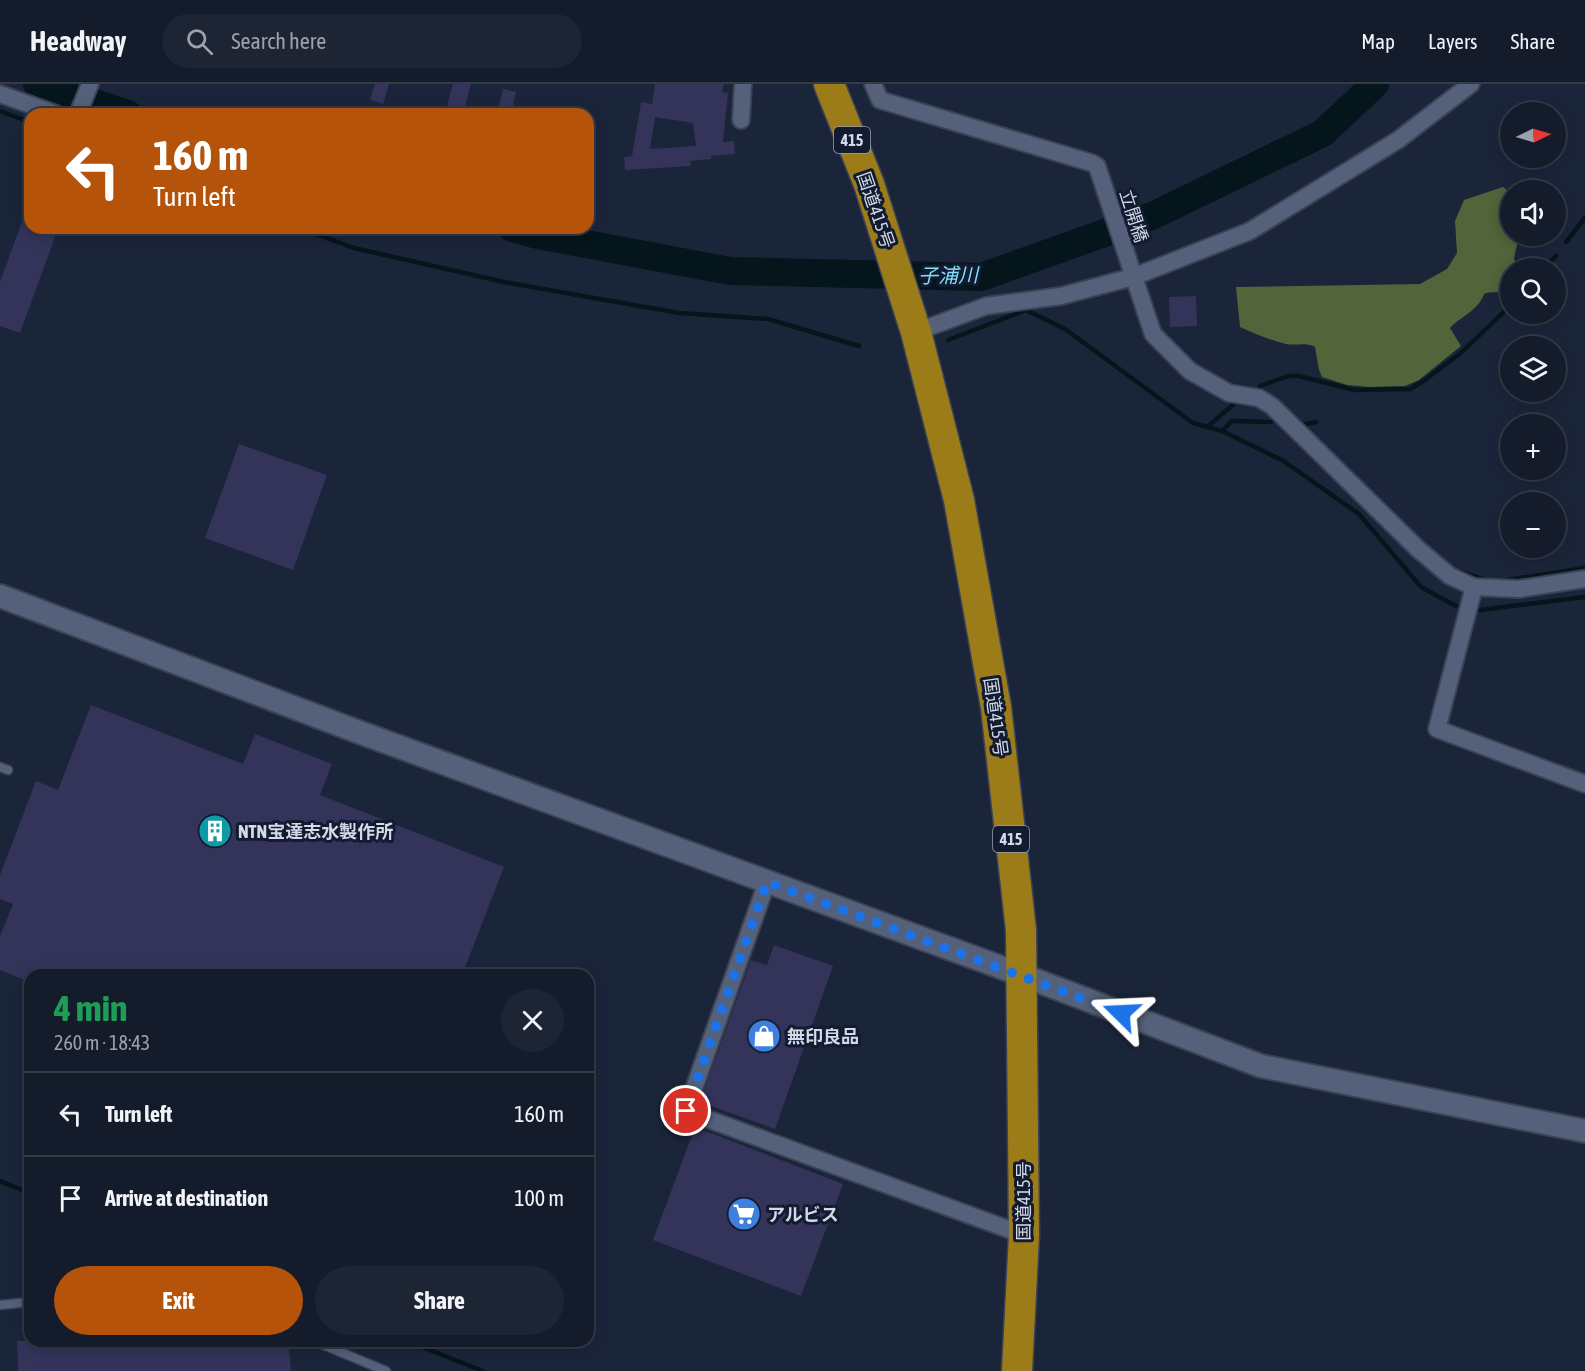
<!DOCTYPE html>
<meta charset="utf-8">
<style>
:root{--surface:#141c2c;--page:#1d2534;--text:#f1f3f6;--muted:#9da1a9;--line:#333a48;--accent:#b45309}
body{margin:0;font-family:"Asap Condensed","Noto Sans JP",sans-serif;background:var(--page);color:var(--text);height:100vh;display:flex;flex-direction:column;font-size:22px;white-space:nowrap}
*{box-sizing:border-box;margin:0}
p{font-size:20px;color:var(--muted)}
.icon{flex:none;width:33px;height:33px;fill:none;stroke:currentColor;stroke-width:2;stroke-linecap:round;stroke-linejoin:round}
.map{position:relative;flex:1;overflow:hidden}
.side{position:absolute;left:24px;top:885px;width:570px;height:378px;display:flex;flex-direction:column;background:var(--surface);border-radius:18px;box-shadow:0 3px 15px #0003,0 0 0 2px var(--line)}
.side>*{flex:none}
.hud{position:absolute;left:24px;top:24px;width:570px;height:126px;border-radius:18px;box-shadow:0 3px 15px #0003,0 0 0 2px var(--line);background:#b45309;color:#fff;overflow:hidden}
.needle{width:39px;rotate:85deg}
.tools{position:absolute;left:1500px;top:18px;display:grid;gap:12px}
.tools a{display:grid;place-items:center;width:66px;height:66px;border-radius:50%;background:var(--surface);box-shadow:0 3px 15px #0003,0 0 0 2px var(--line);font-size:30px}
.pin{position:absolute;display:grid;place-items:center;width:51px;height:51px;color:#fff;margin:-26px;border:3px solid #fff;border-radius:50%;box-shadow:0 2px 6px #0007}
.me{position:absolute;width:66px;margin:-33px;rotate:291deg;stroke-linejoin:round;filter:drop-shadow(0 0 4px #0008)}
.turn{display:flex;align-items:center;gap:21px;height:126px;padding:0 30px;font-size:27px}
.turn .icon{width:78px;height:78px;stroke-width:2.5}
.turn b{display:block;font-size:42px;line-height:51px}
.round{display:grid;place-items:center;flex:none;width:63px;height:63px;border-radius:32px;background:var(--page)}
.overview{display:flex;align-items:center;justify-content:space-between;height:102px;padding:0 30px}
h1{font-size:36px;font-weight:700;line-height:45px;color:#1e9e55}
.cta{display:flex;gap:12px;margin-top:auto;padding:12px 30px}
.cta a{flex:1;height:69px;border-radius:36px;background:var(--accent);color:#fff;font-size:24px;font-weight:700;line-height:69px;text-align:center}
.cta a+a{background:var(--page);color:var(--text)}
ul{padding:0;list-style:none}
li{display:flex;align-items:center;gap:18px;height:84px;padding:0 30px;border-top:2px solid var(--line)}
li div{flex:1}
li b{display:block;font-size:22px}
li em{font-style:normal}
header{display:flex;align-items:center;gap:36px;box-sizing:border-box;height:84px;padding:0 30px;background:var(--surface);border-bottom:2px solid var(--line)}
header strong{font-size:28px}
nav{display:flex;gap:33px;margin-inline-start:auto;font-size:21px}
.search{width:420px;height:54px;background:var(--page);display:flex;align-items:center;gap:15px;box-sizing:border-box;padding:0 21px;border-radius:33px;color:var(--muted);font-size:22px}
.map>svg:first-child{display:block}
.forest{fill:#52643a}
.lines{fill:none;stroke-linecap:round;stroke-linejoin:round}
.stream{stroke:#04151b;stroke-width:4.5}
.river{stroke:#04151b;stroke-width:28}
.building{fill:#34335a;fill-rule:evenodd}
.lane-casing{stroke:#3b4255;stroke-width:11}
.street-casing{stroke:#3b4255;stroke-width:20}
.secondary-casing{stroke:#3b4255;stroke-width:26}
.highway-casing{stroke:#3b4255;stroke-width:33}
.lane{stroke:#55617a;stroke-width:8}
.street{stroke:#55617a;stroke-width:16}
.secondary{stroke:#55617a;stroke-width:22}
.highway{stroke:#9b7c18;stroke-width:30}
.route{stroke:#1a73e8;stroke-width:10;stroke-dasharray:0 18}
.labels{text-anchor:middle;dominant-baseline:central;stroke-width:6;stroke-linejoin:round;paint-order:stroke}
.shield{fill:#121b30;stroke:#98a0b1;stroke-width:1.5}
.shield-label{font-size:16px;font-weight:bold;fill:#d2d9e8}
.street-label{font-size:18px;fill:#d2d9e8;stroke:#121b30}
.poi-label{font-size:18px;font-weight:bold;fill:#d2d9e8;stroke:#121b30;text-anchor:start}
.water-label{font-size:20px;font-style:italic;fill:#82dffc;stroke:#121b30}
</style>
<header>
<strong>Headway</strong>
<div class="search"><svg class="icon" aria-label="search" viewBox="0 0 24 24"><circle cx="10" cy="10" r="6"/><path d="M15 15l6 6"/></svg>Search here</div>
<nav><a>Map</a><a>Layers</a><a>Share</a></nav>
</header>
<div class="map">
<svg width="1585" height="1287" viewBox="0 0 1585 1287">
<rect width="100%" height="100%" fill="#1b253a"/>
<!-- forest -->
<path class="forest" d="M1503 103C1516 111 1510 138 1510 152H1519L1514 174 1517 184H1510V212L1506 207C1498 209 1491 207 1484 210 1478 227 1461 232 1450 244L1461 262 1419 296 1405 302 1369 303 1347 301 1322 293 1319 286 1315 263C1305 258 1297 262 1286 260 1270 256 1255 250 1240 243L1236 203 1420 200 1447 185 1457 169 1455 137 1464 116Z"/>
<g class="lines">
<!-- stream -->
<g class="stream">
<path d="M0 27 30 38"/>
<path d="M95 30 102 22"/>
<path d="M300 144 354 164 504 198 679 229 768 235 859 262"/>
<path d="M1566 158 1585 134"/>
<path d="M1545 184 1556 172"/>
<path d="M948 256 1026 226 1065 245 1193 339 1222 347 1282 376 1359 430 1421 503 1456 522"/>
<path d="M1260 302 1288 292H1299L1354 306 1410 305 1425 296 1462 268 1510 222"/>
<path d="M1301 341 1316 338"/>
<path d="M1207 343 1234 320"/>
<path d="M1222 347 1232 337 1271 338"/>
<path d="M1460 488 1486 496"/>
<path d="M1501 497 1585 484"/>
<path d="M1480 526 1585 513"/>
<path d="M0 1097 30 1109"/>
<path d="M407 1257 483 1287"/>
</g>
<!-- river -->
<g class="river">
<path d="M37 0 128 30"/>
<path d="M512 144 538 151 730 187 981 193 1152 132 1323 49 1375 0"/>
</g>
</g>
<!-- building -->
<g class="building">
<path d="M375 0H389L383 20 370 16Z"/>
<path d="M453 0H471L464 26 447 22Z"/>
<path d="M655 0H724L722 8 728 9 723 58 734 57 735 70 711 72V75L690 77 691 82 625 86 624 73 632 72 641 18 652 20ZM655 33 693 39 696 62 650 65Z"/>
<path d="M503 5 516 8 511 30H497Z"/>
<path d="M22 138 30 141V144H41L56 150 20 249 0 242V198Z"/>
<path d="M1196 212 1197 242 1170 243 1169 213Z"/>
<path d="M239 360 327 391 293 486 205 454Z"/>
<path d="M91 621 243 680 255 650 332 680 320 711 504 783 462 891H30V898L0 886V852L13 820 0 815V791L36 697 58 706Z"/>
<path d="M774 861 833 882 775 1045 700 1018 751 876 767 881Z"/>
<path d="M695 1043 843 1100 801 1212 653 1156Z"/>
<path d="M17 1257H184L185 1264 247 1257H288L291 1287H18Z"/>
</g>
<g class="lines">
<defs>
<g id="lane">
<path d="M0 683 8 686"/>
<path d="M0 1221 30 1218"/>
<path d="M314 1257 386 1287"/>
</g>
<g id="street">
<path d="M873 0 880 16 1092 79 1097 82 1153 250 1190 287 1229 309 1259 314 1272 322 1418 465 1450 492 1474 503 1519 505 1585 495"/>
<path d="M0 10 56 30"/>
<path d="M78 30 90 0"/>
<path d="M741 36 743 0"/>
<path d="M916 248 986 222 1061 212 1133 193 1250 147 1398 56 1471 0"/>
<path d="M1474 503 1437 645 1585 700"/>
<path d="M767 798 686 1027 1024 1151"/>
</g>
<path id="secondary" d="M0 512 356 647 1022 891 1261 982 1585 1047"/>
<path id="highway" d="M829 0 869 100 916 248 959 416 996 623 1021 846 1024 1151 1017 1287"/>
</defs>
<!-- lane casing -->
<use href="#lane" class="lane-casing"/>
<!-- street casing -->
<use href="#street" class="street-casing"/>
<!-- secondary casing -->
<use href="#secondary" class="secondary-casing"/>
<!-- highway casing -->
<use href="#highway" class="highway-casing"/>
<!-- lane -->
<use href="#lane" class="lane"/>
<!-- street -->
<use href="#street" class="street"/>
<!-- secondary -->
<use href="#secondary" class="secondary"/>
<!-- highway -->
<use href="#highway" class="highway"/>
</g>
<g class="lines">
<!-- route -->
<path class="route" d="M686 1027 767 798 1121 929"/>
</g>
<!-- icons -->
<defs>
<symbol id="building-disc" viewBox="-11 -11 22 22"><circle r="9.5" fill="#0f9aa8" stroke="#121b30"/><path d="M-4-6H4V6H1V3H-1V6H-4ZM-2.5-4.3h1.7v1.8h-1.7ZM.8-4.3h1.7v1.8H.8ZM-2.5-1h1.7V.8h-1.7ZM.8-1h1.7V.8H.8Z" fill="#fff"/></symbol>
<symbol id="shop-disc" viewBox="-11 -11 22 22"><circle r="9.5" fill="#3f7fe0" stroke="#121b30"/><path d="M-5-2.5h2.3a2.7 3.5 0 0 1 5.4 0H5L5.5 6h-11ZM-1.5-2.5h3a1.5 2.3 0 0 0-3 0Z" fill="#fff"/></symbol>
<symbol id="supermarket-disc" viewBox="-11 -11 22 22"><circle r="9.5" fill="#3f7fe0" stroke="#121b30"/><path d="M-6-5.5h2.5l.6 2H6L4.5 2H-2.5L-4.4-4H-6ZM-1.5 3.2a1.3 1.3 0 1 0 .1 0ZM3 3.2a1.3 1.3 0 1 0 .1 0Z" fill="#fff"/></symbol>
</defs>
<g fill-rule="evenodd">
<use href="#building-disc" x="196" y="728" width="38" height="38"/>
<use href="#shop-disc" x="745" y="933" width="38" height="38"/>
<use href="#supermarket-disc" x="725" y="1111" width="38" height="38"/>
</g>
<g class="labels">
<!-- shield labels -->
<g class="shield">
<rect x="834" y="43" width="36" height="26" rx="4.5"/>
<rect x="993" y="742" width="36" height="26" rx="4.5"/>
</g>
<g class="shield-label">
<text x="852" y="56">415</text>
<text x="1011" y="755">415</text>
</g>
<!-- street labels -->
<g class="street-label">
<text transform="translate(876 126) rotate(71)">国道415号</text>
<text transform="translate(1134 132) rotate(72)">立開橋</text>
<text transform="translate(996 633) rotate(82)">国道415号</text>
<text transform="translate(1023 1117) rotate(-90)">国道415号</text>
</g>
<!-- poi labels -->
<g class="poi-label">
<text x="238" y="747">NTN宝達志水製作所</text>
<text x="787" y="952">無印良品</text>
<text x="767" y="1130">アルビス</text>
</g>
<!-- water labels -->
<g class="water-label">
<text transform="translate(948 191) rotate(-1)">子浦川</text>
</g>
</g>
</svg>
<div class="tools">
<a><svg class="needle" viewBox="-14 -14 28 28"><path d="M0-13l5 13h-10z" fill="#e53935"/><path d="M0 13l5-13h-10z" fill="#9da1a9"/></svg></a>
<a><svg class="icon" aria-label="sound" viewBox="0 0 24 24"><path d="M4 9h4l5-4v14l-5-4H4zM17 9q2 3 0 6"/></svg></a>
<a><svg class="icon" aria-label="search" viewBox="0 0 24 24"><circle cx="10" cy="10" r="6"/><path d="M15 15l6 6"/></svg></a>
<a><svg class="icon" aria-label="layers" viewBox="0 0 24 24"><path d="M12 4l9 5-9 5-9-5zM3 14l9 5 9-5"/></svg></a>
<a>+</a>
<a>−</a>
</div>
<div class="pin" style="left:686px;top:1027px;background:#d93025"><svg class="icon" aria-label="arrive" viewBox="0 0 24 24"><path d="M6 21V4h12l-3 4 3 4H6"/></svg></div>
<svg class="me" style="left:1121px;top:929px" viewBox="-20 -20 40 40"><path d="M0-17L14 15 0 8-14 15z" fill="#1a73e8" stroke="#fff" stroke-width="4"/></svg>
<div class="hud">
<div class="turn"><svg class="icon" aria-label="left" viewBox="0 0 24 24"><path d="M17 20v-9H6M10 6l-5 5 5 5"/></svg><div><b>160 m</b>Turn left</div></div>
</div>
<section class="side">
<div class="overview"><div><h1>4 min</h1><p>260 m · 18:43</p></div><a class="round"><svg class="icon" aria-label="close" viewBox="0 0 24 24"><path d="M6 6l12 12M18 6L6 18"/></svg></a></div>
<ul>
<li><svg class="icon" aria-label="left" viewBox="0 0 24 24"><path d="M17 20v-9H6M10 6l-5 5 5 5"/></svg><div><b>Turn left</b></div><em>160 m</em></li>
<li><svg class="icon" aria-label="arrive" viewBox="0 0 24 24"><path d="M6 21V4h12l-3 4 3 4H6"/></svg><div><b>Arrive at destination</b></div><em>100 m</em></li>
</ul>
<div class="cta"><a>Exit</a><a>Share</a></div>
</section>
</div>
